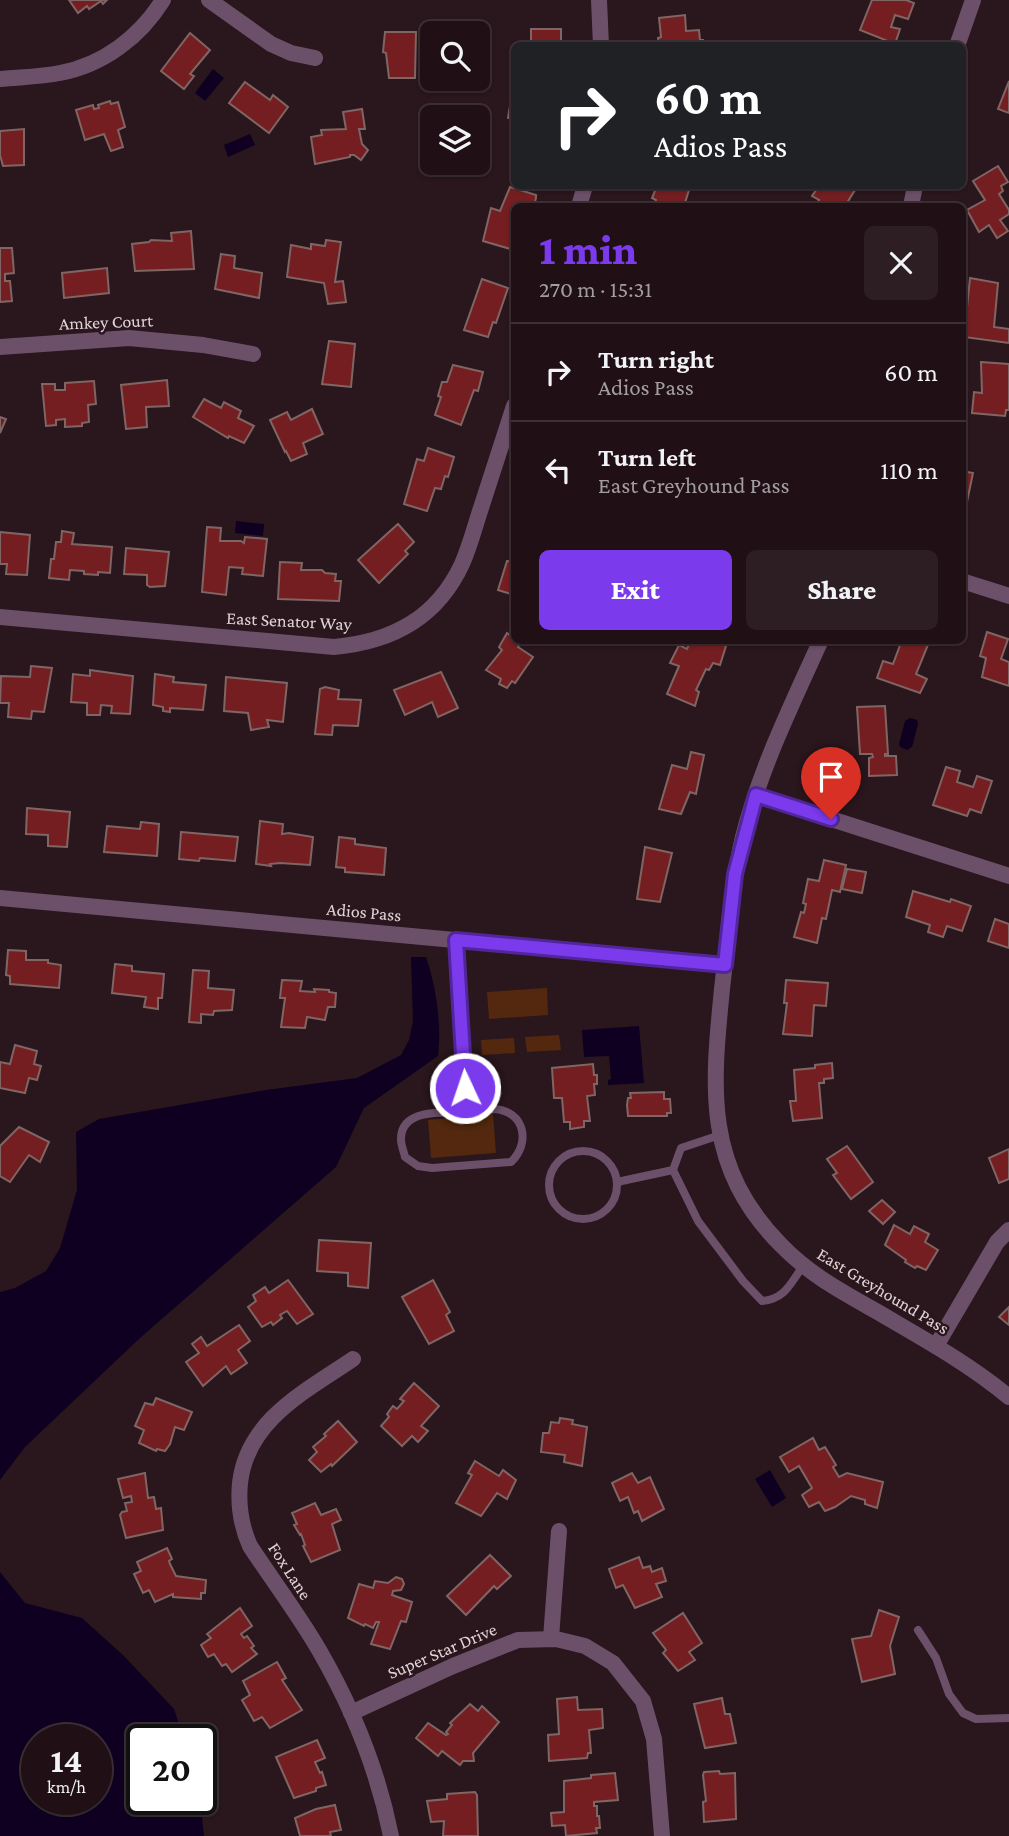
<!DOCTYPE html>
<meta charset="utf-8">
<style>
:root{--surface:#201016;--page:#2d1e23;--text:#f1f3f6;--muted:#a29da1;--line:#3d3035;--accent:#7c3aed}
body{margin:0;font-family:"Crimson Pro",serif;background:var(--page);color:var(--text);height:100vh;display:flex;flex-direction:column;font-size:26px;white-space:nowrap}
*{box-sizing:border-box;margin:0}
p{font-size:23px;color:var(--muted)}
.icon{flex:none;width:38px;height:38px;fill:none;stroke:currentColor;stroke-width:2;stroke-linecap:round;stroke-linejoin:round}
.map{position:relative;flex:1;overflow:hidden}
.drawer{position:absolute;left:511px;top:203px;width:455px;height:441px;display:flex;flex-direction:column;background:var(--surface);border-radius:10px;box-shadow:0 2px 5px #0004,0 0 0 2px var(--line)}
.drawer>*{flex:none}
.banner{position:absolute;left:511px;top:42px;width:455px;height:147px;border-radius:10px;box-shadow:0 2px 5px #0004,0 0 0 2px var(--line);background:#202124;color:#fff;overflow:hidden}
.buttons{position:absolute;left:420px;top:21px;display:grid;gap:14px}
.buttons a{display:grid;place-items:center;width:70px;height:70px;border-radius:10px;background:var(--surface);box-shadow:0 2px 5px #0004,0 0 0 2px var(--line);font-size:35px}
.speed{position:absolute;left:21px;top:1724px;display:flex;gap:14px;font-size:35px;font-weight:700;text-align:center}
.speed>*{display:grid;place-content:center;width:91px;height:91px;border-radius:50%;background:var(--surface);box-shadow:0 2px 5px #0004,0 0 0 2px var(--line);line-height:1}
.speed small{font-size:18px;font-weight:400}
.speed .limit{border:4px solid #111;border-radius:10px;background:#fff;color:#111}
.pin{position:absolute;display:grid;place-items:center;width:60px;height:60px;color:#fff;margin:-72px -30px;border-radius:50% 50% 50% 0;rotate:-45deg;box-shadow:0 0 7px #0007}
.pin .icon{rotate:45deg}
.me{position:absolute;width:77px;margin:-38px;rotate:357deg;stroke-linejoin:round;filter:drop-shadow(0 0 5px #0008)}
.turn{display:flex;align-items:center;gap:24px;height:147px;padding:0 28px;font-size:32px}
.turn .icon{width:91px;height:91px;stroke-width:2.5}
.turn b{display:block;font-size:49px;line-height:60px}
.round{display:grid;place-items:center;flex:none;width:74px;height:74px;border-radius:10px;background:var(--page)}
.summary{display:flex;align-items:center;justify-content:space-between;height:119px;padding:0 28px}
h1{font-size:42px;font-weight:800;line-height:52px;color:var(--accent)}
.primary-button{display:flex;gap:14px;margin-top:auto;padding:14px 28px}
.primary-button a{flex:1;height:80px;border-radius:10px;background:var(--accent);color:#fff;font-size:28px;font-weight:800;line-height:80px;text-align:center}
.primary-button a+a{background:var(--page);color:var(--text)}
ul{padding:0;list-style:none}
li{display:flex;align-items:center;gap:21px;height:98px;padding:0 28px;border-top:2px solid var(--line)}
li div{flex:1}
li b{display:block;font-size:26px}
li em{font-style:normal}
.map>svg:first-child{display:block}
.green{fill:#53280e}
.water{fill:#0f0021;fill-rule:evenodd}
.building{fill:#751e21;stroke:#7f6563;stroke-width:2}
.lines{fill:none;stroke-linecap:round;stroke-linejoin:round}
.service{stroke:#6c506a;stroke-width:8}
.minor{stroke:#6c506a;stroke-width:16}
.route-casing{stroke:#51269a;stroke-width:18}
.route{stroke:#7c3aed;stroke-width:12}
.labels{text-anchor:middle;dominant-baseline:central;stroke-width:5;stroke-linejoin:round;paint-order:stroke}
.street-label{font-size:18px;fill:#e1d3d7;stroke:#2a161d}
</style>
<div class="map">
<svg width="1009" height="1836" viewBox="0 0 1009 1836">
<rect width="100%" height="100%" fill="#2a161d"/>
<!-- green -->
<g class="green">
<path d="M547 988 548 1015 489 1019 487 992Z"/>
<path d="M559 1035 561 1050 527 1052 525 1037Z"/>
<path d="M514 1038 515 1053 482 1055 481 1040Z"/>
<path d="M493 1114 496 1153 431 1158 428 1120Z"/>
</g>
<!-- water -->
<g class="water">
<path d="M213 69 224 78 205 101 195 93Z"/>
<path d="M250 134 255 145 228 157 224 145Z"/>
<path d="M236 521 264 524 263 536 235 533Z"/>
<path d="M910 718 917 720 918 724 912 747 907 750 900 747 899 744 905 721Z"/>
<path d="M411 957H426C436 986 442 1025 438 1056L364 1108 336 1167 140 1338 25 1447 0 1480V1292L15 1288 46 1271 60 1248 77 1190 76 1132 99 1119 266 1090 357 1078 401 1055 409 1040 413 1021Z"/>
<path d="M639 1026 644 1083 608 1085V1080L611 1079 609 1056 584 1057 582 1030Z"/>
<path d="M770 1470 786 1498 772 1507 755 1479Z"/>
<path d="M0 1572 25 1603 82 1618 124 1656 174 1709 184 1739 142 1740V1799H200L204 1836H0ZM37 1740H96V1799H37Z"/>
</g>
<!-- building -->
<g class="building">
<path d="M69 0H107L103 4 101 1 89 9 87 6 78 13Z"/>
<path d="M872 0H906L914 3 908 19 895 15 891 27 900 29 895 44 860 30Z"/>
<path d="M685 15 686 31 699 30 700 40H703L704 46H659L658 38 661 37 659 18Z"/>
<rect x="531" y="29" width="30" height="17"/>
<path d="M385 32H416L415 78H389L386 53 383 52Z"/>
<path d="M190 33 210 50 190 74 194 76 184 89 161 71Z"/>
<path d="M1009 81V113L998 109Z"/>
<path d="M245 82 270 100 273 95 288 107 269 133 229 103Z"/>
<path d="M110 101 111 104 118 102 125 127 118 130 123 147 111 151 104 134 85 140 76 110 93 105 94 109 99 108 98 105Z"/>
<path d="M510 106H514V119L508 118Z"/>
<path d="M362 109 365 129H359L362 144 368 150 361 160 354 155H350V157L315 164 311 137 322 135 321 130 346 129 343 112Z"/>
<path d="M24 129V165L3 166 0 155V131Z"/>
<path d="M998 166 1008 182 1001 186 1003 191 999 194 1009 210V214L1000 220 1008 231 997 238 989 225 979 232 967 210 985 200 973 181Z"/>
<path d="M657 186H674L689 190 684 206H654L656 200 652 198Z"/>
<path d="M819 186H848L855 190 845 206H816L819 200 812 196Z"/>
<path d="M510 187 536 195V198L534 206H514V250L483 241 491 208 500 211Z"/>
<path d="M191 231 194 269 135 271 132 244 149 242 151 240 172 241 171 233Z"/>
<path d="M326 240 341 242 335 282 343 281 346 302 328 304 324 283 287 277 291 245 311 249V244L325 246Z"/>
<path d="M0 248H12L14 273 5 274V281H10L12 301 0 302Z"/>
<path d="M221 254 235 256 234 268 262 273 259 298 215 289Z"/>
<path d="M107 268 109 293 64 298 62 273Z"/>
<path d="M970 278 998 283 994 327 1009 329V343L964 337Z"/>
<path d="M482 279 508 288 496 323 493 322 488 337 464 330Z"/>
<path d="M329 341 355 344 351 387 322 384Z"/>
<path d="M981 362 1009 364V410H1006L1005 416 972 413 974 392 982 393Z"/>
<path d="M453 365 483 372 478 391 474 390 461 425 435 415 441 397 438 396 442 382H447Z"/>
<path d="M167 380 169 406 146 407 147 427 126 429 121 385Z"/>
<path d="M94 381 96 404 88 405 89 422 82 423V426L65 427V419L56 420V425L46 426 42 384H55V390H65V383Z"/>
<path d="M204 399 221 408 224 402 241 411 238 418 254 426 244 443 229 436 228 438 193 417Z"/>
<path d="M312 409 323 434 303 443 307 454 291 461 286 451 285 452 270 420 287 412 291 420Z"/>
<path d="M0 417 6 419 0 433Z"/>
<path d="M428 448 454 457 448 477 445 476 441 489 435 488 427 511 404 504 417 459 424 461Z"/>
<path d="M962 471 973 473 963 521H962Z"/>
<path d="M398 524 414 542 405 551 408 554 379 583 358 560Z"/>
<path d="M207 527 221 528 220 541H241L244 543 245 537 267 539 263 576 242 574 243 568 229 567 226 595 202 592Z"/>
<path d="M62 531 74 533 72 544 112 547 110 573 98 572V575L84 574V571L70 570 69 580 49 578 51 559H54L56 542H61Z"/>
<path d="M0 532 30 535 27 575 6 574 7 564H0Z"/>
<path d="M126 548 169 552 165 586 150 587 147 585V575L124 574Z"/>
<path d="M514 557V595L498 590 507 561 513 562Z"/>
<path d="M280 562 302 563 301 570H322L325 573 336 574 335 581H341L339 601 278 599Z"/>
<path d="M987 632 1008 639 1001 659 1009 662V686L982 677 986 658 980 656Z"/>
<path d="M507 633 520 643 518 647 533 657 515 683 512 681 507 688 499 684 501 679 486 670 502 650 499 647Z"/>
<path d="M691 640H712L726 646 720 665 713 663 709 670 706 669 696 690 699 692 695 706 667 694 679 666 670 663 679 645 687 649Z"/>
<path d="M902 640H930L916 674 927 679 920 693 877 678 883 661 893 664Z"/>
<path d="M31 666 52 668 44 712 32 711 31 719 8 717 9 703H0L1 676 30 677Z"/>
<path d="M90 670 133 676 130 714 111 713 112 706 101 705 100 715H87V703L71 702 73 674 90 676Z"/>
<path d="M441 672 458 708 438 717 432 702 405 715 394 690Z"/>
<path d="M155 674 174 677 173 682 206 685 203 710 170 708V712L163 711V707L153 705Z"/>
<path d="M226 677 287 683 283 722 267 720 269 727 251 730 248 713 224 711Z"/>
<path d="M325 687 339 690 338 699 361 700 358 726 333 725 332 735 315 734 320 689Z"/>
<path d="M885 706 888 754H885V756H896L897 775 869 776V758L873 757 872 754H860L857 707Z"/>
<path d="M691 752 704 755 696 794 690 792 681 814 659 809 672 765 687 769Z"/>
<path d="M946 767 960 771 957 782 973 787 977 776 992 781 981 813 970 809 967 816 933 805Z"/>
<path d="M27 808 70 812 67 847 48 846V835L26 834Z"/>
<path d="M260 821 283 824 282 834 289 833 313 837 310 865 280 863 270 864 271 866 256 864Z"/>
<path d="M141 822 159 824 157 856 104 852 107 826 140 829Z"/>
<path d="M181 832 238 837 235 861 200 858 199 861 179 859Z"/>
<path d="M339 837 355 839V844L386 848 384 875 345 872V868L336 867Z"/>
<path d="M645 847 672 853 660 902 637 899Z"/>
<path d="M824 860 846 865 840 892 832 890 826 919 822 918 817 943 794 937 801 912 804 913 806 904 803 903 808 879 819 881Z"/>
<path d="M847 869 866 872 862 893 842 889Z"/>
<path d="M913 891 950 902 951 899 971 906 962 931 947 926 943 937 928 932 930 925 906 917Z"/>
<path d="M995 919 1009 924V948L988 941Z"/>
<path d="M8 950 26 951V960H48V963L61 965 59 988 10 984V976L6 975Z"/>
<path d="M115 964 132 966V971L164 974 162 998H158V1009L144 1007 146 997 112 993Z"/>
<path d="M193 970 209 971 208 988 234 990 232 1010 214 1011 213 1015 201 1014V1023L189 1022Z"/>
<path d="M282 980 302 981 300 991 315 992 314 989 329 990V992L336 993 335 1007H328L325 1020 307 1017 305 1028 281 1027 285 998H280Z"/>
<path d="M786 980 828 983 826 1006 814 1005 812 1036 783 1034 787 1003H784Z"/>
<path d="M15 1045 37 1051 34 1064 41 1066 37 1080 29 1078 25 1093 0 1088V1062L10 1064Z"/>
<path d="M832 1063 833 1078 824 1079V1083H819L822 1118 793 1121 790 1101H796L794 1070 815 1068V1065Z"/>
<path d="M593 1064 594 1075H597V1084H594L595 1095 587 1096 590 1121H584V1127L570 1129V1122H564L562 1098H554L552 1068Z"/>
<path d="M664 1092V1099H670L671 1113H667V1116H628L627 1105 628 1098H631L630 1093Z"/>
<path d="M19 1127 49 1142 40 1162 29 1155 10 1182 0 1176V1146Z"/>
<path d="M847 1146 873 1182 851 1199 833 1175 837 1173 827 1159Z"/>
<path d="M1009 1149V1179L999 1183 989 1158Z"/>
<path d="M882 1200 895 1212 883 1224 869 1211Z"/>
<path d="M894 1225 910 1234 914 1226 929 1234 925 1242 938 1250 926 1270 917 1266 915 1268 905 1262 906 1260 885 1245Z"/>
<path d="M319 1240 371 1243 368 1288 348 1286V1273L317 1271Z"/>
<path d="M288 1280 313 1314 297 1324 287 1311 280 1315 282 1318 273 1325 271 1322 262 1327 248 1307 256 1301 253 1295 265 1287 269 1293Z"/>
<path d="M433 1280 450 1312 446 1315 454 1331 429 1344 402 1297Z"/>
<path d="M1009 1307V1325L999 1317Z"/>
<path d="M239 1325 250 1341 238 1350 247 1363 231 1374 226 1366 203 1386 186 1362 199 1353 192 1344 201 1337 207 1346Z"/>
<path d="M414 1383 439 1406 421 1426 428 1431 418 1442 412 1436 402 1446 381 1426 389 1417 387 1414 393 1406 397 1409 404 1401 400 1399Z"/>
<path d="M156 1398 192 1412 184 1430 175 1427 170 1444 165 1451 157 1449 156 1451 139 1443 144 1430 135 1426 145 1403 153 1405Z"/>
<path d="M560 1418 573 1420 572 1424 587 1427 582 1466 564 1462 565 1455 541 1452 543 1433H549L551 1422 559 1423Z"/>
<path d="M338 1421 357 1442 332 1466 331 1464 321 1472 309 1460 317 1452 313 1447 326 1436 324 1434Z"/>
<path d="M813 1438 819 1450 825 1447 836 1465 833 1467 839 1477 847 1473 883 1482 877 1508 865 1504V1500L851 1496 835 1507 825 1511 819 1502 809 1507 802 1495 812 1488 799 1466 789 1472 780 1457Z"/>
<path d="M475 1461 499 1476 503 1470 516 1480 507 1499 497 1493 481 1516 456 1503 472 1475 468 1473Z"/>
<path d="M145 1473 148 1498 154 1497 156 1509 161 1508 163 1530 126 1538 120 1515 122 1512 127 1511 125 1503 132 1502 131 1496 123 1498 118 1479Z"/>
<path d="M632 1473 638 1483 650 1477 664 1509 642 1521 638 1511 634 1513 628 1497 620 1501 612 1483Z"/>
<path d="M315 1503 321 1515 336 1509 341 1520 332 1524 340 1550 311 1562 303 1546 305 1545 301 1534 300 1535 294 1525 297 1524 292 1513Z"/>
<path d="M167 1548 172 1559 169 1561 170 1564 176 1576 206 1580 205 1593H201V1599L173 1597V1594L155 1602 149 1590 143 1593 134 1574 141 1571 137 1562Z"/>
<path d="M490 1555 511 1576 497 1589 494 1586 466 1615 447 1596Z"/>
<path d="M639 1557 643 1568 650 1566 652 1572 662 1568 666 1581 656 1584 662 1597 635 1608 623 1585 616 1588 609 1569Z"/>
<path d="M396 1577 402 1579 404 1584 401 1590 393 1591 392 1595 412 1602 406 1622 401 1621 390 1649 371 1644 379 1622H376L373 1628 365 1624 364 1626 348 1618 359 1584 373 1588 375 1581 388 1583Z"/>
<path d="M240 1608 252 1626 241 1634 244 1638 247 1636 254 1646 251 1648 257 1654 232 1672 226 1664 222 1666 214 1654 208 1657 201 1645 211 1638 207 1634Z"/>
<path d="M879 1610 899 1617 890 1646 895 1674 862 1682 852 1639 871 1636Z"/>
<path d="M683 1613 702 1643 689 1652 695 1660 678 1671 663 1653 666 1650 653 1633Z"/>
<path d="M277 1662 286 1678 282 1680 302 1710 270 1728 262 1717 254 1721 242 1700 250 1695 243 1681Z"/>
<path d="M577 1697 578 1710 602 1709 603 1728 589 1730 591 1753H588L587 1758 549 1761 548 1735 559 1734 557 1699Z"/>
<path d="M722 1698 725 1714H730L736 1743 705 1748 694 1704Z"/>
<path d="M470 1704 478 1711 482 1706 499 1722 473 1753 474 1761H463L460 1765 442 1751 438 1756 416 1738 428 1723 446 1735 448 1734 446 1732 452 1725 450 1723Z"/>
<path d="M317 1740 325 1758 315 1762 320 1773 322 1772 326 1785 316 1788V1791L294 1798 276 1757Z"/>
<path d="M719 1771 720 1774 735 1773 736 1819 704 1822 703 1802 706 1801 703 1775 704 1772Z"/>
<path d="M615 1773 618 1800 594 1802V1806H597V1816H599L600 1828H596L597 1833 566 1836 565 1825 552 1826 551 1813 564 1812V1781L591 1778V1775Z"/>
<path d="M475 1792 477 1795 478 1836H443L444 1821 431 1822 427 1801 447 1799V1794Z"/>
<path d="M335 1805 341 1830 330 1832 331 1836H300L295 1818 316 1809Z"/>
</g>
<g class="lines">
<!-- service -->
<g class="service">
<path d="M456 940 466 1113C445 1112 400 1108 401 1140 401 1145 404 1152 405 1157L418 1166 432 1168 511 1162C531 1143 525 1111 494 1109 485 1109 475 1112 466 1113"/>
<path d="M720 1135 681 1148 673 1170 698 1221 743 1281 762 1301C785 1299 790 1284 803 1266"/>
<circle cx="583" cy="1185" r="34"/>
<path d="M617 1182 673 1170"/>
<path d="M918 1630 936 1658 949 1694 963 1713 976 1719 1009 1718"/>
</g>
<!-- minor -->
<g class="minor">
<path d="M209 0 271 44 291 53 315 58"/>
<path d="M599 0 601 46"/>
<path d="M957 46 973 0"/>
<path d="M0 79C20 77 40 77 60 73 103 65 140 37 163 0"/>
<path d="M579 206 585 186"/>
<path d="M911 206 915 186"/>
<path d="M0 347 129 338 203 345 253 354"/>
<path d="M962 581 1009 596"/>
<path d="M0 617 334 647C392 642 437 618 462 564 470 546 475 526 481 508 492 474 503 440 514 406"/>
<path d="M821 640C792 704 760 769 743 837 731 887 728 938 722 989 712 1089 704 1167 781 1245 810 1275 841 1291 876 1311 922 1338 968 1363 1009 1397"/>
<path d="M756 795 1009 876"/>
<path d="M0 898 725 965"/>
<path d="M936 1346 997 1242 1009 1230"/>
<path d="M353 1359C306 1391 247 1420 240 1483 238 1504 241 1526 250 1546 273 1581 298 1614 319 1650 352 1707 378 1771 391 1836"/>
<path d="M551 1638 559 1531"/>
<path d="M351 1713 453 1666 518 1640 556 1639 585 1646 613 1663 643 1701 654 1739 662 1836"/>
</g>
</g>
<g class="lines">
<defs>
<path id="route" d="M465 1088 456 940 725 965 735 874 756 795 831 819"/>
</defs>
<!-- route casing -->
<use href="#route" class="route-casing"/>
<!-- route -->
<use href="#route" class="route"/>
</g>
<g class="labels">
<!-- street labels -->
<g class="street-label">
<text transform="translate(106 322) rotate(-2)">Amkey Court</text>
<text transform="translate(289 621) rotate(3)">East Senator Way</text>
<text transform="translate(364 912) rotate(5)">Adios Pass</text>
<text transform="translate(883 1291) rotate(31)">East Greyhound Pass</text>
<text transform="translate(290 1571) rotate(57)">Fox Lane</text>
<text transform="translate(442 1651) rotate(-23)">Super Star Drive</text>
</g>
</g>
</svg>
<div class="buttons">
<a><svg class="icon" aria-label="search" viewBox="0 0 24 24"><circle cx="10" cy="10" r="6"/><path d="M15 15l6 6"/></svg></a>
<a><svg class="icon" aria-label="layers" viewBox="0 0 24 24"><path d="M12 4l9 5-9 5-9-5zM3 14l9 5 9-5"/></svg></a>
</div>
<div class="speed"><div>14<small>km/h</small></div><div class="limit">20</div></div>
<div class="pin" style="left:831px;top:819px;background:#d93025"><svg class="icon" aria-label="arrive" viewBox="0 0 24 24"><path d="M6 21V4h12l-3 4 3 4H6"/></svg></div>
<svg class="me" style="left:465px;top:1088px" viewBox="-20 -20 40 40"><circle r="17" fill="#7c3aed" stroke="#fff" stroke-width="3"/><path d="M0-11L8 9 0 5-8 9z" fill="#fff"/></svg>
<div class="banner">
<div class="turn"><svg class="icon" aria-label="right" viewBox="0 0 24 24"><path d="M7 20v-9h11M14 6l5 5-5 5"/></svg><div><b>60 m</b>Adios Pass</div></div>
</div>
<section class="drawer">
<div class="summary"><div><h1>1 min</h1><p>270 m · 15:31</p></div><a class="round"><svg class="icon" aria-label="close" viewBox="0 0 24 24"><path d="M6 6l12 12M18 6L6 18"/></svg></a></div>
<ul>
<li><svg class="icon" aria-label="right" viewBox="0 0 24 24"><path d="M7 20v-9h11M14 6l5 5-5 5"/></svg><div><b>Turn right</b><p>Adios Pass</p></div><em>60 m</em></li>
<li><svg class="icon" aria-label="left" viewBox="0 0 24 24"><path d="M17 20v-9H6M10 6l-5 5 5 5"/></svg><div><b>Turn left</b><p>East Greyhound Pass</p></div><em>110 m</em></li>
</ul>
<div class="primary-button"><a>Exit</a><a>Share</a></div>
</section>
</div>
